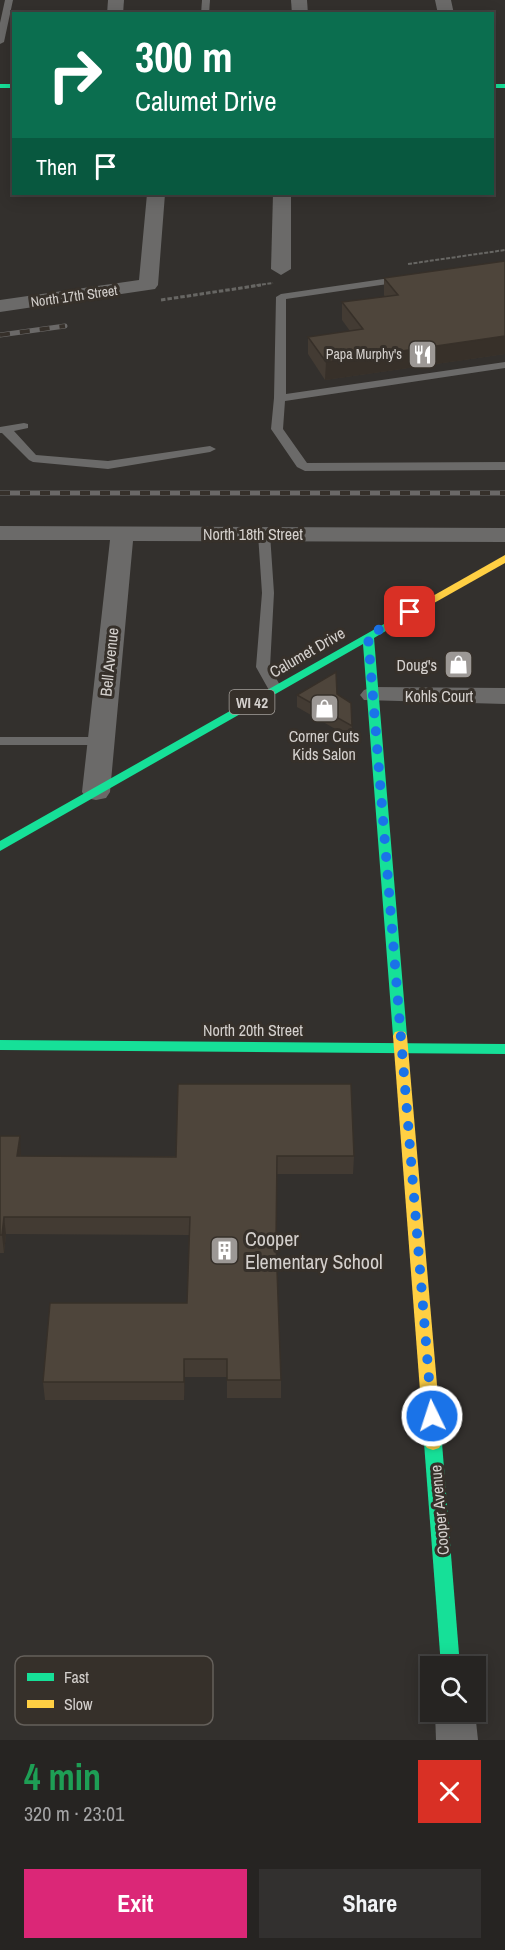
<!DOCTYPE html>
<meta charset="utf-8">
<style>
:root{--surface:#262422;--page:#32302f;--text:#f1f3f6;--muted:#a4a4a5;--line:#424140;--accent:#db2777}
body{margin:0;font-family:"Archivo Narrow",sans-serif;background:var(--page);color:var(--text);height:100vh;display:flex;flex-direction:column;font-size:22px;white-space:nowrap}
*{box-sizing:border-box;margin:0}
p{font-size:20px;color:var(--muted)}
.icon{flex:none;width:33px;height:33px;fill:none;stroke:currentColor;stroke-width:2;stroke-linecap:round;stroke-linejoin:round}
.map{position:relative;height:1740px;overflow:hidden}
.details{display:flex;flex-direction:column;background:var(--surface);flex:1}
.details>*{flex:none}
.guide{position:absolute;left:12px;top:12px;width:482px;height:183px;border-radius:0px;box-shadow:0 3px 15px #0003,0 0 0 2px var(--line);background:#0b6e4f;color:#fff;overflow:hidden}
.fabs{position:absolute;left:420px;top:1656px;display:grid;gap:12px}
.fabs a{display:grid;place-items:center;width:66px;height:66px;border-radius:0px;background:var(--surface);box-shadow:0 3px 15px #0003,0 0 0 2px var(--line);font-size:30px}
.pin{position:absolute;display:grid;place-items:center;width:51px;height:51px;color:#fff;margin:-26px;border-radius:12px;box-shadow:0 3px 9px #0006}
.me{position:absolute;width:66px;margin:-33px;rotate:356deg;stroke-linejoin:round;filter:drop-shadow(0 0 4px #0008)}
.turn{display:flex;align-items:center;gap:21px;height:126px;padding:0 24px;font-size:27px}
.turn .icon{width:78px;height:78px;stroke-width:2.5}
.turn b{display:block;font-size:42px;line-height:51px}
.then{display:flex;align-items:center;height:57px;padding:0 24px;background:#0003;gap:12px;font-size:22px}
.round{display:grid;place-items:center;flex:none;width:63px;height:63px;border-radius:0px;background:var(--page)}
.summary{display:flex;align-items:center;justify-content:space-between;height:102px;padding:0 24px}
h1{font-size:36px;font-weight:700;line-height:45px;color:#1e9e55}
.primary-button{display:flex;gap:12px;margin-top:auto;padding:12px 24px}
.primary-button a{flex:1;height:69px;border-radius:0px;background:var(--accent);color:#fff;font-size:24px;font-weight:700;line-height:69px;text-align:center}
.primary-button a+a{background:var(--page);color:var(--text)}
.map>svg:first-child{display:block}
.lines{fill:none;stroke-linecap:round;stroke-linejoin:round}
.path-far1{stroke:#676663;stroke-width:2;stroke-dasharray:4 1.5;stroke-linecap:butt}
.path{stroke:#676663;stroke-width:3;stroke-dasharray:4.5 2;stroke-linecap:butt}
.lane{fill:#6b6a69;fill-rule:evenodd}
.street{fill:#6b6a69;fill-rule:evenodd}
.fast{fill:#16e098;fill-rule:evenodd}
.slow{fill:#ffcf43;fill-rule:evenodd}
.rail-casing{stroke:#6b6968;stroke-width:5}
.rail{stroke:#36302a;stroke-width:4;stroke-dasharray:10;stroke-linecap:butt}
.wall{fill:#433b33}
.shaded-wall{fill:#373029}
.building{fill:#4e453b;stroke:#373029;stroke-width:1.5}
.route{stroke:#1a73e8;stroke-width:10;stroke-dasharray:0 18}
.labels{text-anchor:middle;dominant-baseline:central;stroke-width:6;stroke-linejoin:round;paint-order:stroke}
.far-street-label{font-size:14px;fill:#d4d0cd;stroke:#36302a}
.far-poi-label{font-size:14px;fill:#d4d0cd;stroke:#36302a;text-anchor:end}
.shield{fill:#36302a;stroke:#a5a09c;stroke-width:1.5}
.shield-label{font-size:15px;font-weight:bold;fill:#d4d0cd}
.street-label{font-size:16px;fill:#d4d0cd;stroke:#36302a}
.poi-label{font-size:16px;fill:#d4d0cd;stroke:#36302a;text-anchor:end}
.near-poi-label{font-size:20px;fill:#d4d0cd;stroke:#36302a;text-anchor:start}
.key{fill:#36302a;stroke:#65605b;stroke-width:1.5}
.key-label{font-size:16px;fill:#d4d0cd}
</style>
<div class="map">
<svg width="505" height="1740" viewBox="0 0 505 1740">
<rect width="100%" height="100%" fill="#33302d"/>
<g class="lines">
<!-- path-far1 -->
<g class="path-far1">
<path d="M408 264 505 250"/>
<path d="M251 286 273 283"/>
</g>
<!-- path -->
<path class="path" d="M161 300 261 285"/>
<!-- lane -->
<g class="lane">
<path d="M5 0H13L4 42 0 44V23Z"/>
<path d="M202 0H210L209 14H201Z"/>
<path d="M404 276 408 277V281L286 299V394L505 362V368L285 401 283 429 307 463 505 462V470L305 471 297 467 271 429 274 398 276 297 281 294Z"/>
<path d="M24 423 28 424V428L14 431 36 455 108 461 210 446 216 449 210 452 108 469 33 462 29 460 2 433H0V427Z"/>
<path d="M264 530 270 534 274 593 270 667 282 689 275 693 270 692 256 667 262 593 258 534Z"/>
<path d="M0 737H101L108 741 101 745H0Z"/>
</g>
<!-- street -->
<g class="street">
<path d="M108 0H124L123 14H107Z"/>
<path d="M291 0H307L308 14H292Z"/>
<path d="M435 0H451L454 14H438Z"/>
<path d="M147 194H165L158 285 155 289 0 312V300L139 280Z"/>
<path d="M273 194H291V269L281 275 271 269Z"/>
<path d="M0 526 505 528V542L133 541 110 792 106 798 96 800 86 798 82 792 110 540H0Z"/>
<path d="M373 687 505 688V704L364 700 360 695 364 690Z"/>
<path d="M435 1712H475L478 1740H436Z"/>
</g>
<!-- fast -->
<g class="fast">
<rect x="0" y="84" width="14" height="4"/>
<rect x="492" y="84" width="13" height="4"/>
<path d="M407 611 413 614 411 616 374 638 407 1036 405 1040H395L393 1036 363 644 0 851V841Z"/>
<path d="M0 1040 505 1044V1054L0 1050Z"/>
<path d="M433 1436 439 1438 442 1443 460 1666H441L424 1443 427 1438Z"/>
</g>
<!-- slow -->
<g class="slow">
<path d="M505 555V563L411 616 407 617 401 614Z"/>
<path d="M400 1031 405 1032 407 1036 442 1443 439 1448 433 1450 427 1448 424 1443 393 1036 395 1032Z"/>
</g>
<defs>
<g id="rail">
<path d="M0 335 65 326"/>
<path d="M0 493H505"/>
</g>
</defs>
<!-- rail casing -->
<use href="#rail" class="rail-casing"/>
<!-- rail -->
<use href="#rail" class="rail"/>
</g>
<!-- wall -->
<g class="wall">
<path d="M505 261V354L325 380 308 354V337L350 331 342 320V302L385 297 384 295V278Z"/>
<path d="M337 694 352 726 351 738 297 707V695Z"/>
<path d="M0 1136 21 1154V1156H354L353 1174H277L276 1246 281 1380V1398H227V1377H185L184 1400H45L43 1382 187 1303 189 1235 6 1234 4 1253H0Z"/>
</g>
<!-- shaded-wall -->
<g class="shaded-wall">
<path d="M505 336V354L325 380 326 362Z"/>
<path d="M20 1136 21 1154 18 1174 17 1156Z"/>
<path d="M4 1217 6 1234 4 1253 2 1235Z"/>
<path d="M184 1359 185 1377 184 1400Z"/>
</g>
<!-- building -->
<g class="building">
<path d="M505 261V336L326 362 308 337 363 329 342 302 398 295 384 278Z"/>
<path d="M336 672 337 694 351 703 352 726 297 695Z"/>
<path d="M178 1084H351L354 1156H277L276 1242 281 1380H227V1359H184V1382H43L50 1303H187L190 1217H4L2 1235H0V1136H20L17 1156 176 1157Z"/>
</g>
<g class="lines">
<!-- route -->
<path class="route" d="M410 612 368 636 432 1416"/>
</g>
<!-- icons -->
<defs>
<symbol id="restaurant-square" viewBox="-11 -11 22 22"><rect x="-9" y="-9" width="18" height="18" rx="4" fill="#9c9895" stroke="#36302a"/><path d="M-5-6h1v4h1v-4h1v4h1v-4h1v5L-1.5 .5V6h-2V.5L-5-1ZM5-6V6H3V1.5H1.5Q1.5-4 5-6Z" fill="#fff"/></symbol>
<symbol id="shop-square" viewBox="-11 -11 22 22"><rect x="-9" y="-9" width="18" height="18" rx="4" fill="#9c9895" stroke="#36302a"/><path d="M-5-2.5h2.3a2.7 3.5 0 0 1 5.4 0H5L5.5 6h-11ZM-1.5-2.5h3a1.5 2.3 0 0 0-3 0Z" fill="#fff"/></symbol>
<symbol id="building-square" viewBox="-11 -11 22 22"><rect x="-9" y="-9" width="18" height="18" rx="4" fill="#9c9895" stroke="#36302a"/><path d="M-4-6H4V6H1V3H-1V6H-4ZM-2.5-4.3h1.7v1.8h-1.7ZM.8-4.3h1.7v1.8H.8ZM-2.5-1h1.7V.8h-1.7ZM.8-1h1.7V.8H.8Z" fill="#fff"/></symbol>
</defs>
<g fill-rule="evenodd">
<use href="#restaurant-square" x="406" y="338" width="33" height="33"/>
<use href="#shop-square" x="442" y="648" width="33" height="33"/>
<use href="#shop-square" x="308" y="692" width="33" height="33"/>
<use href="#building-square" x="208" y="1234" width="33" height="33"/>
</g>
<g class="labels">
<!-- far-street labels -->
<g class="far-street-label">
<text transform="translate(74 296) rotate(-8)">North 17th Street</text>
</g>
<!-- far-poi labels -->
<g class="far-poi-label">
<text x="402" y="354">Papa Murphy's</text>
</g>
<!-- shield labels -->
<rect class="shield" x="229.5" y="690" width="45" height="24" rx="4.5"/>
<g class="shield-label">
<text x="252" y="702">WI 42</text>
</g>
<!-- street labels -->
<g class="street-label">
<text x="253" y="534">North 18th Street</text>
<text transform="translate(307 652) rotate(-30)">Calumet Drive</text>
<text transform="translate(109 662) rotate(-84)">Bell Avenue</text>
<text x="439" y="696">Kohls Court</text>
<text x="253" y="1030">North 20th Street</text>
<text transform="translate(439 1510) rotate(-95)">Cooper Avenue</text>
</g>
<!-- poi labels -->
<g class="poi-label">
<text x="437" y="665">Doug's</text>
<text x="324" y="736" text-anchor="middle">Corner Cuts<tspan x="324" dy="18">Kids Salon</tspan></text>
</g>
<!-- near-poi labels -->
<g class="near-poi-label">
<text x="245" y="1238">Cooper<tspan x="245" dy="23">Elementary School</tspan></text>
</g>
</g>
<!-- legend -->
<rect x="15" y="1656" width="198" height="69" rx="9" class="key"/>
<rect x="27" y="1673" width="27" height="8" fill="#16e098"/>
<rect x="27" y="1700" width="27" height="8" fill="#ffcf43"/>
<g class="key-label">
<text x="64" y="1683">Fast</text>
<text x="64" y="1710">Slow</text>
</g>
</svg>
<div class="fabs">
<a><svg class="icon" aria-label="search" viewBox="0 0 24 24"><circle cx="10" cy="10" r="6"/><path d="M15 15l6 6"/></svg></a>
</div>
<div class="pin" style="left:410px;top:612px;background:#d93025"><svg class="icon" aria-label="arrive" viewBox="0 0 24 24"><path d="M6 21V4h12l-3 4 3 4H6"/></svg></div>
<svg class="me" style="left:432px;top:1416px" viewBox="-20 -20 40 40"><circle r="17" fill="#1a73e8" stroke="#fff" stroke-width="3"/><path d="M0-11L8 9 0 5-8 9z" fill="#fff"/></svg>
<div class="guide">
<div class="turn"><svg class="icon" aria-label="right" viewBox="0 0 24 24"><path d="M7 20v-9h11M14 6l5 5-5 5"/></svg><div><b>300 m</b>Calumet Drive</div></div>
<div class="then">Then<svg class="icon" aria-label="arrive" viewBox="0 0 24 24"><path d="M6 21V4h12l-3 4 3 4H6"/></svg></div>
</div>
</div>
<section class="details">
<div class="summary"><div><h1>4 min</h1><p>320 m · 23:01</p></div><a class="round" style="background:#d93025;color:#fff"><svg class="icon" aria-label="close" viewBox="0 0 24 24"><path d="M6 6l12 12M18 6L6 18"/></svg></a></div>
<div class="primary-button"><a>Exit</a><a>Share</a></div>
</section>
